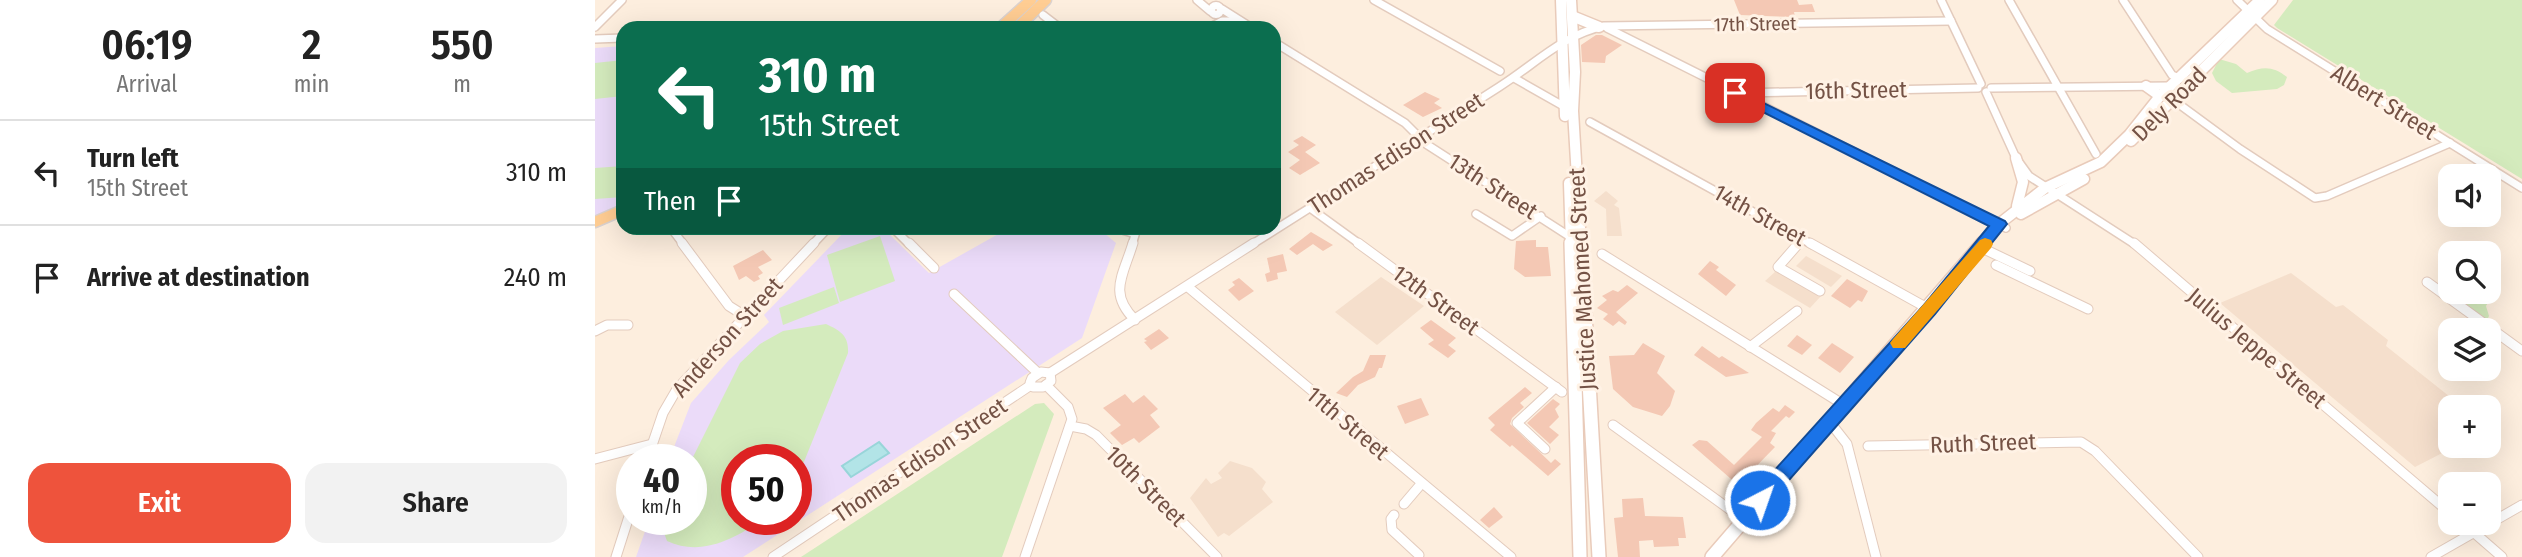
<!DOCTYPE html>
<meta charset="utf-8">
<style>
:root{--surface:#fff;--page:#f2f2f2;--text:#222;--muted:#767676;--line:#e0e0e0;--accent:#ee533c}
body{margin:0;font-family:"Fira Sans Condensed",sans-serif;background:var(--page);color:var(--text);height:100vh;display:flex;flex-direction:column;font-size:26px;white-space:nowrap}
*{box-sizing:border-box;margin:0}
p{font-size:23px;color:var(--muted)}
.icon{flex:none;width:38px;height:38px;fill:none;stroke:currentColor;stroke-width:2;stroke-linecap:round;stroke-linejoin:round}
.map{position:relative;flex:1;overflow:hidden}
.panel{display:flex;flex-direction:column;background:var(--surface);width:595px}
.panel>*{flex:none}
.banner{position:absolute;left:21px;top:21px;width:665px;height:214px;border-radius:21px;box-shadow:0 7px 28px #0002;background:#0b6e4f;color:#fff;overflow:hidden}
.fabs{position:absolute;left:1843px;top:164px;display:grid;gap:14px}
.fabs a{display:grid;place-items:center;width:63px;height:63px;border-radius:14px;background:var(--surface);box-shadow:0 7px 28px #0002;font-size:35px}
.speed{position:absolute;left:21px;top:444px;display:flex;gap:14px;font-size:35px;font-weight:700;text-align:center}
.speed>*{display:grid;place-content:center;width:91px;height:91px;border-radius:50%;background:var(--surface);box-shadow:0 7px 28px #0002;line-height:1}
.speed small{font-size:18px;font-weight:400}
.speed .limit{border:10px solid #d22;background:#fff;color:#111}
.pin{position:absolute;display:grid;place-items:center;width:60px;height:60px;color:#fff;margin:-30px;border-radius:14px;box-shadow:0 4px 10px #0006}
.me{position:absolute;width:77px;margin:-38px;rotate:41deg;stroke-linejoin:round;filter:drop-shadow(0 0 5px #0008)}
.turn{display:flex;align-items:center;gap:24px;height:147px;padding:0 28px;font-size:32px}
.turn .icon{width:91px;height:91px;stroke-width:2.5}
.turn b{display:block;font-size:49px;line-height:60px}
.then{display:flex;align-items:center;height:66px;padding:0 28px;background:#0003;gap:14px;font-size:26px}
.eta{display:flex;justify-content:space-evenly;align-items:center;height:119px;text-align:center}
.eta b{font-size:42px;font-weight:600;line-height:49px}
.action{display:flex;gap:14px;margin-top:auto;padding:14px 28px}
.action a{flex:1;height:80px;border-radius:21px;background:var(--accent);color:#fff;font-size:28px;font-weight:600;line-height:80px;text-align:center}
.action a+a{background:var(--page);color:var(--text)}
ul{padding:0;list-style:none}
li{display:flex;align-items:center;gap:21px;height:105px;padding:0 28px;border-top:2px solid var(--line)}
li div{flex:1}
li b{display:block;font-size:26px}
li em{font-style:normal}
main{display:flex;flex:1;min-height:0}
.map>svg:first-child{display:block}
.residential{fill:#f5dfcc}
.education{fill:#ebdbf9;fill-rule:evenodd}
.green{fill:#d4ebbd}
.water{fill:#b2e4e7;stroke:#98d5d9;stroke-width:2}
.building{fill:#f4c8b4}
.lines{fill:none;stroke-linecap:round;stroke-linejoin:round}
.street-far1-casing{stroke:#e3cbbd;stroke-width:10}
.street-casing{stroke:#e3cbbd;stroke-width:11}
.secondary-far1-casing{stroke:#e9cbba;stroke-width:13}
.secondary-casing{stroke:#e9cbba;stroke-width:16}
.primary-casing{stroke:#dbd2cf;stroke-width:13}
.street-far1{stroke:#fff;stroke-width:7}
.street{stroke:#fff;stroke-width:9}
.secondary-far1{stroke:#fff;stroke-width:10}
.secondary{stroke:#fff;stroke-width:13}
.primary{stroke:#ffcd93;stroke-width:10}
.route{fill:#1a73e8;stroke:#114b97;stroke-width:2}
.slow{fill:#f59e0b}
.labels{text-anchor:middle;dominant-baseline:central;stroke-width:6;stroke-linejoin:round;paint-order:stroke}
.far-street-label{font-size:19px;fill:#745245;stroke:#fff2e5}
.street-label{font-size:23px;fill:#745245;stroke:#fff2e5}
</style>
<main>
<section class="panel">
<div class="eta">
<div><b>06:19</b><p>Arrival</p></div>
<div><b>2</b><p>min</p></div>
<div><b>550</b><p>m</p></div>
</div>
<ul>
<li><svg class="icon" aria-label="left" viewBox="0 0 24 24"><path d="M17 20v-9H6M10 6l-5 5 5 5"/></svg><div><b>Turn left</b><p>15th Street</p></div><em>310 m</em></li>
<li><svg class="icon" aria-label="arrive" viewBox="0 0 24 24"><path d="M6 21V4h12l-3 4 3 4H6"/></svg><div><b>Arrive at destination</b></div><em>240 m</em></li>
</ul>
<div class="action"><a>Exit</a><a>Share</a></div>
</section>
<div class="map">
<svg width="1927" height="557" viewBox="0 0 1927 557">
<rect width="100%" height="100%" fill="#fdeede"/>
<!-- residential -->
<g class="residential">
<path d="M1011 191 1023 201 1019 205 1024 208 1027 236H1012L1011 209 999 201Z"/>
<path d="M1211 256 1247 276 1236 287 1201 266Z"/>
<path d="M1181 271 1226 296 1215 308 1170 281Z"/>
<path d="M1696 273 1741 307 1748 305 1793 340 1791 346 1869 408H1855V446H1861L1820 467 1625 303Z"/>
<path d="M786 277 829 306 782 345 740 312Z"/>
<path d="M635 461 657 468 671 482 667 489 678 502 634 536 629 533 623 537 595 498 611 478 616 484 627 478 623 473Z"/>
</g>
<!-- education -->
<g class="education">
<path d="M28 46V205L0 216V48Z"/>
<path d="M253 228H288L334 273 414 228H503L521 243 487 338 148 557H41L54 520H96V460H74L96 403 134 360 174 322 169 315ZM142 460H201V520H142Z"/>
</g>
<!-- green -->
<g class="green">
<path d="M1698 0H1927V179L1682 28 1679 25Z"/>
<path d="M1624 59 1641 64 1652 73C1668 66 1678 66 1692 77L1689 85 1682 89 1637 93 1621 81 1617 73Z"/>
<path d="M28 60V96L0 99V63Z"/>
<path d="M28 166V197L0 199V168Z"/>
<path d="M285 236 300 281 245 302 232 255Z"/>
<path d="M1894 278 1899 292 1891 306 1894 316 1891 322 1859 294 1894 292Z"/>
<path d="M239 287 244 303 188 325 184 308Z"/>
<path d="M231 324C246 331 254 336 253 353L202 479 201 460H142V520H167C139 539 106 557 72 541L68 530 70 520H96V461L145 363 165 344 188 331Z"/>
<path d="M449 403 459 414 407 557H206L440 404Z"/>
</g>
<!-- water -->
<path class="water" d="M284 442 294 453 256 477 247 466Z"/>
<!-- building -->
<g class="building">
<path d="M1139 0H1202L1204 5 1217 4 1220 12H1199L1200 17 1145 15Z"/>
<path d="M1001 35H1007L1027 45 1011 56 1010 63 987 62 986 45Z"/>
<path d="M830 92 845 99 839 103 847 108 828 117 808 105Z"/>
<path d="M707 136 721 145 710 152 725 163 705 175 694 168 705 160 693 152 704 145 698 141Z"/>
<path d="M716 232 738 245 728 251 718 244 702 255 694 249Z"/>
<path d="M941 240V247H953L956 276 930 277 919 269 921 241Z"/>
<path d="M168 250 177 260 163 267 168 273 163 276 165 279 159 282 151 276 144 280 138 266Z"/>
<path d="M688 254 692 271 682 273 683 279 672 282 670 274 675 272 672 258Z"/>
<path d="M1115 261 1124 267 1121 270 1141 285 1131 296 1103 274Z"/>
<path d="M644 278 659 291 644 301 633 290 640 285 637 282Z"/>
<path d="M1252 279 1273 291 1267 302 1263 300 1255 308 1236 296Z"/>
<path d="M1032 285 1043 293 1021 312 1032 322 1030 325 1024 321 1018 326 1008 319 1013 314 1002 308 1012 300 1007 296 1018 290 1023 292Z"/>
<path d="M836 320 861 338 853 345 861 351 853 358 833 344 839 340 825 328Z"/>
<path d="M564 329 574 338 556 350 549 342 552 341 549 339Z"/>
<path d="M1202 335 1217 345 1207 355 1192 346Z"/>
<path d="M1048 343 1070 356 1062 373 1080 391 1075 406 1067 416 1038 407 1018 389 1014 356 1039 355Z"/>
<path d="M1237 343 1259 357 1245 373 1223 358Z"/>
<path d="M1107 346 1124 358 1127 356 1154 373 1131 377 1099 355Z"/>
<path d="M775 355H791L787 368H784L780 377 763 385 752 397 741 393 758 377 768 371Z"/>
<path d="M930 387 937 393 925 403 929 407 917 418 915 424 956 463 960 459 966 464 953 476 917 445 915 447 895 430 900 425 893 418Z"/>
<path d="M530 394 538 403 549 395 563 409 555 415 565 427 544 443 539 438 527 445 515 433 526 425 508 408Z"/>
<path d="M826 398 834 415 810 424 802 406Z"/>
<path d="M958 399 965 404 960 409 964 417 954 427 964 435 955 444 932 423Z"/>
<path d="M1190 405 1200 412 1194 418 1191 416 1176 431 1181 433 1175 443 1180 447 1143 485 1097 445 1104 440 1112 441 1139 465 1167 437 1156 430 1161 423 1178 408 1184 412Z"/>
<path d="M1048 498 1050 516 1088 517 1091 538H1083L1084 546 1059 547 1058 540 1044 541 1045 557H1023L1019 518 1028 517 1027 499Z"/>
<path d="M899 507 908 517 894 528 885 520Z"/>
</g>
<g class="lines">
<defs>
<g id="street-far1">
<path d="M602 0 615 11"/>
<path d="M779 0 905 71"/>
<path d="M1346 0 1386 84"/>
<path d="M1414 0 1501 154"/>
<path d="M1528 0 1577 75 1584 78"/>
<path d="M1642 0 1672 29 1927 188"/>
<circle cx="621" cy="10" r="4.5"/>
<path d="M627 9 657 28"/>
<path d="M448 15 465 28"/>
<path d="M0 27 27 0"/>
<path d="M614 28 627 21H645"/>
<path d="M1012 28 1411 228"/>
<path d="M0 39 28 38"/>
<path d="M679 42 810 123 831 144 977 238"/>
<path d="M919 78 970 107"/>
<path d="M1396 88 1575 86"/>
<path d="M1391 92 1421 158 1434 176 1541 245"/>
<path d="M1143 93 1383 88"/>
<path d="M1577 99 1645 149 1720 198 1732 196 1855 143"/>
<path d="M995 122 1218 245"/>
<path d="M715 208 766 245"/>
<path d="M881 214 917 236 946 216"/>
<path d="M76 228 89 245"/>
<path d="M298 228 315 245"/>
<path d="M521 228 540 234"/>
<path d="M217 245 233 228"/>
<path d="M537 245 542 228"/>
<path d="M656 245C739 193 821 140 904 87 939 65 967 35 1009 26L1356 21"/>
<path d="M1203 245 1208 239"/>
</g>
<g id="street">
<path d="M87 243 134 306 150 316"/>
<path d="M314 243 339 268"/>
<path d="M538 243C528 276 513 293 540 320"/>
<path d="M763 243 967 392"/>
<path d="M1204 243 1183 267 1225 291"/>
<path d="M1215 243 1334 309"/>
<path d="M1539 243 1855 513"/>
<path d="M1387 248 1435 271"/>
<path d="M1007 254 1249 405"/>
<path d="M1401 265 1493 309"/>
<path d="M1832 282 1927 351"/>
<path d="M593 287 916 557"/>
<path d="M359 294 443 373"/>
<path d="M0 331 12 325H33"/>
<path d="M1155 347 1202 311"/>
<path d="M446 372 455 373 456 381 448 387H438L435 383 437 378Z"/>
<path d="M455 373 659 243"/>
<path d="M1234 421 1252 444 1281 557"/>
<path d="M1018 425 1148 519"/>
<path d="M475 426 491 429 501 435 622 557"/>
<path d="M1273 446 1486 442 1500 451 1603 557"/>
<path d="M950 449 922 423 961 387"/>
<path d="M0 459 57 444"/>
<path d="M52 460 68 413 82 389 219 243"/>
<path d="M809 504 826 484"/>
<path d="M799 515 796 519 797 530 824 555"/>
<path d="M1868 523 1907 557"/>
<path d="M21 557 37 507"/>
<path d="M178 557 436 385"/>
<path d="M430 557 477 419 473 407 451 385"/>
<path d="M1836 557 1927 505"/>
</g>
<g id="secondary-far1">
<path d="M966 0 970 116"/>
<path d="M976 0 980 72 978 111 986 245"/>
<path d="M977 16 1004 27"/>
<path d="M1551 86 1565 96"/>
<path d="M1536 141 1677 0"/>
<path d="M1421 158 1428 182 1422 206"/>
<path d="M974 183 976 245"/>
<path d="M1426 214 1489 179"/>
<path d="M1387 245 1404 224 1450 188 1506 162 1534 135 1565 96 1665 0"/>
</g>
<g id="secondary">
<path d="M976 243 985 557"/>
<path d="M986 243 1004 557"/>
<path d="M1117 557 1388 243"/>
</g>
<g id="primary">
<path d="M405 28 436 0"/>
<path d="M422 28 451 0"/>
<path d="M0 222 28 210"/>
</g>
</defs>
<!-- street-far1 casing -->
<use href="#street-far1" class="street-far1-casing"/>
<!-- street casing -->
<use href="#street" class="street-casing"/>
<!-- secondary-far1 casing -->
<use href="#secondary-far1" class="secondary-far1-casing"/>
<!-- secondary casing -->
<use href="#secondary" class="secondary-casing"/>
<!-- primary casing -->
<use href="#primary" class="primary-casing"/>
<!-- street-far1 -->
<use href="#street-far1" class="street-far1"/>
<!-- street -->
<use href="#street" class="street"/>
<!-- secondary-far1 -->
<use href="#secondary-far1" class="secondary-far1"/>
<!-- secondary -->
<use href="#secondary" class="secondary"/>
<!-- primary -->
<use href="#primary" class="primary"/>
</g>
<!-- route -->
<path class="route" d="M1140 89 1410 221 1412 224 1340 314 1172 505 1165 508 1158 505 1155 500 1158 494 1329 305 1394 226 1136 96 1134 93Z"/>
<!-- slow -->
<path class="slow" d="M1390 238 1396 240 1398 244 1396 248 1310 348H1298L1295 343 1298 339 1385 240Z"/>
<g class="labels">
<!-- far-street labels -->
<g class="far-street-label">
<text transform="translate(1160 24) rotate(-1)">17th Street</text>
</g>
<!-- street labels -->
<g class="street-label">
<text transform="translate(1261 90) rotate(-1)">16th Street</text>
<text transform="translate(1789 102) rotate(32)">Albert Street</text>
<text transform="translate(1574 104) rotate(-45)">Dely Road</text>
<text transform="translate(801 153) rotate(-33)">Thomas Edison Street</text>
<text transform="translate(898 186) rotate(33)">13th Street</text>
<text transform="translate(1165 215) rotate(29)">14th Street</text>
<text transform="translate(987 279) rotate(-93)">Justice Mahomed Street</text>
<text transform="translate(841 300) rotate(36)">12th Street</text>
<text transform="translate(132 337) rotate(-48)">Anderson Street</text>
<text transform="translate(1662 348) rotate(40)">Julius Jeppe Street</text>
<text transform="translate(753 423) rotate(40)">11th Street</text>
<text transform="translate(1388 443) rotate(-2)">Ruth Street</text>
<text transform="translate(325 460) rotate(-34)">Thomas Edison Street</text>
<text transform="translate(551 486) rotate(45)">10th Street</text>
</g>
</g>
</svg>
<div class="fabs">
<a><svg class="icon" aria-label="sound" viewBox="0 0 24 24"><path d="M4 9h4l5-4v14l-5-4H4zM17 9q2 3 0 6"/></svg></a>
<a><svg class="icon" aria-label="search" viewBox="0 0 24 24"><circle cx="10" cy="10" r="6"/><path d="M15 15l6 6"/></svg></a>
<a><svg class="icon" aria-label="layers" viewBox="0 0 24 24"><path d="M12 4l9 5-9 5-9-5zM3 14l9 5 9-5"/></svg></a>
<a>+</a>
<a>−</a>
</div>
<div class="speed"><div>40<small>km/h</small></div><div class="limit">50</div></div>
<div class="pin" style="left:1140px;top:93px;background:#d93025"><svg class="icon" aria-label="arrive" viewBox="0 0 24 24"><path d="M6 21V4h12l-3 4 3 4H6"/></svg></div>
<svg class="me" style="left:1165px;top:500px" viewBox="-20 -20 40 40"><circle r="17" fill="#1a73e8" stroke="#fff" stroke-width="3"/><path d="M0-11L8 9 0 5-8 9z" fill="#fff"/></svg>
<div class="banner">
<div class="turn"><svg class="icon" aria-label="left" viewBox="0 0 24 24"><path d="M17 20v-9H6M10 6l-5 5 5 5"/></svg><div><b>310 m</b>15th Street</div></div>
<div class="then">Then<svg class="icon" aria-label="arrive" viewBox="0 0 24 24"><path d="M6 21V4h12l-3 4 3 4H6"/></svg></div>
</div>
</div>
</main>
